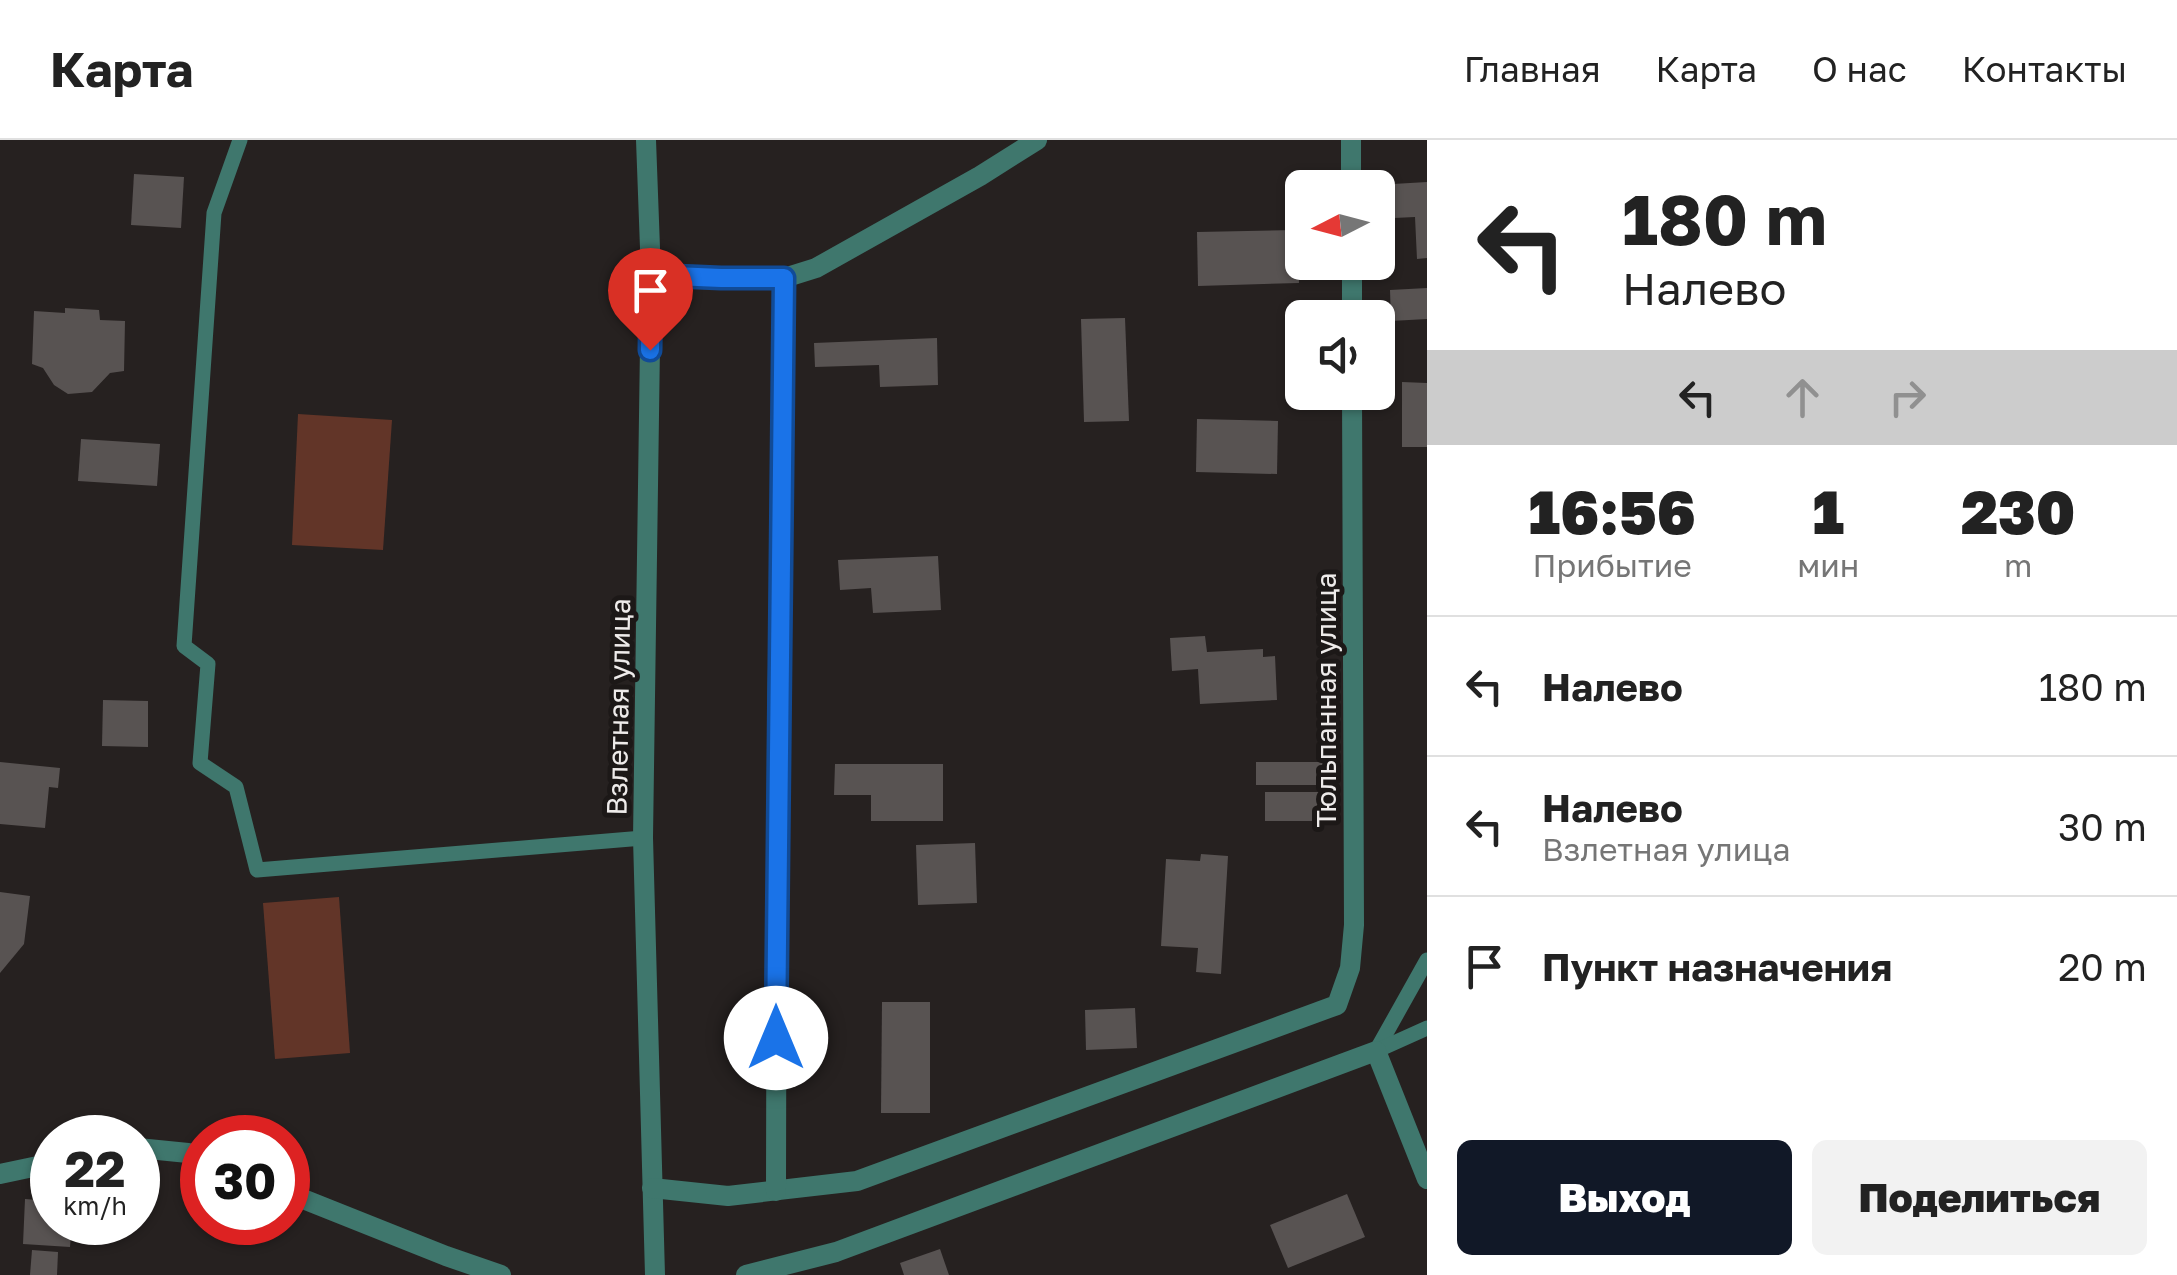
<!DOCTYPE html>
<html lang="ru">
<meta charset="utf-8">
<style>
:root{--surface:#fff;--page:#f2f2f2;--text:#222;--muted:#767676;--line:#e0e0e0;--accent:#111827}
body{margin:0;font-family:"Golos Text",sans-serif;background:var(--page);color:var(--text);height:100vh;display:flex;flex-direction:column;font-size:38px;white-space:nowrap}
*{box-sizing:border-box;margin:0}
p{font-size:32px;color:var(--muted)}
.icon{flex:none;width:55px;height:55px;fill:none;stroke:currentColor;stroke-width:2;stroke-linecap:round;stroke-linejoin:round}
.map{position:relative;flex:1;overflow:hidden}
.panel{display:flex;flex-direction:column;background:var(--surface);width:750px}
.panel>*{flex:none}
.hud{background:#fff;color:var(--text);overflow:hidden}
.needle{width:65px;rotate:264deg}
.fabs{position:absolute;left:1285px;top:30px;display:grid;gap:20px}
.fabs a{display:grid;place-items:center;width:110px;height:110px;border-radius:15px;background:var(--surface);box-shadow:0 2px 8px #0004;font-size:50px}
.speed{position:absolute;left:30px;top:975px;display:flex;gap:20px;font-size:50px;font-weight:700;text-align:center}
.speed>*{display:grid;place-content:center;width:130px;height:130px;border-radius:50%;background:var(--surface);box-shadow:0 2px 8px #0004;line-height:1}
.speed small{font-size:25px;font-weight:400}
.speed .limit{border:15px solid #d22;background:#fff;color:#111}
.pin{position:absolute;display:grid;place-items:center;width:85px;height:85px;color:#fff;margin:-102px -42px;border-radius:50% 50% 50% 0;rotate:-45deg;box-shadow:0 0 10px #0007}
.pin .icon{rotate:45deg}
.me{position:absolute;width:110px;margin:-55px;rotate:0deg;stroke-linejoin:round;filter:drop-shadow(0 0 8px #0008)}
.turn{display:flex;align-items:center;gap:35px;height:210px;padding:0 30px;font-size:45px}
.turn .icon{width:130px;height:130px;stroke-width:2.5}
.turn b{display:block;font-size:70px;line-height:85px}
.lanes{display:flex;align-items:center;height:95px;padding:0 30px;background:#0003;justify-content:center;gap:50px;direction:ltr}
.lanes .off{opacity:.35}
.eta{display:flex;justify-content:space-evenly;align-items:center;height:170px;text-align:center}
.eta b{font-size:60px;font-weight:800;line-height:70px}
.button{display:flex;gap:20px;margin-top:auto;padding:20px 30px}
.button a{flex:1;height:115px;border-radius:15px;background:var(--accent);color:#fff;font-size:40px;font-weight:800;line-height:115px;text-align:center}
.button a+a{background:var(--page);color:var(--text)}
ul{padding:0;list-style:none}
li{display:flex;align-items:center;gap:30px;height:140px;padding:0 30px;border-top:2px solid var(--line)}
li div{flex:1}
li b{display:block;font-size:38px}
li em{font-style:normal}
header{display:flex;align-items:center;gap:60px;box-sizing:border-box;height:140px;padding:0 50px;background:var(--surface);border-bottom:2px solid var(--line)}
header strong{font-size:48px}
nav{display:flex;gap:55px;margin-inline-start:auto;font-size:35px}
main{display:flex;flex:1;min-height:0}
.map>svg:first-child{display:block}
.green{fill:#623528}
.building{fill:#585352}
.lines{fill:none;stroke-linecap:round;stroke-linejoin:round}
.service{stroke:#3f776d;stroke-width:15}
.minor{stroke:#3f776d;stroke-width:20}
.route-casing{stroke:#114b97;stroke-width:25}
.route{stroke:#1a73e8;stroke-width:18}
.labels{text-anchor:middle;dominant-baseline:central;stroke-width:10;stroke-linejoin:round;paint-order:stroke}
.street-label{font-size:28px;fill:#eeebea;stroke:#1c1817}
</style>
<header>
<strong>Карта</strong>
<nav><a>Главная</a><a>Карта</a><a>О нас</a><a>Контакты</a></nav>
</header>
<main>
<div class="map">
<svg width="1427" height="1135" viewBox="0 0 1427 1135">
<rect width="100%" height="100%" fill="#262120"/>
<!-- green -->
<g class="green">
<path d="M298 274 392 280 383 410 292 405Z"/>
<path d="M339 757 350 913 275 919 263 763Z"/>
</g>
<!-- building -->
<g class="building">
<path d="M134 34 184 37 181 88 131 85Z"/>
<path d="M1427 42V118L1417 119 1415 77 1394 78 1393 44Z"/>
<path d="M1297 90 1299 143 1198 146 1197 92Z"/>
<path d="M1427 148V179L1391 181 1390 150Z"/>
<path d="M65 168 99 170 100 180 125 181 124 231 110 233 92 252 68 254 54 245 43 228 32 224 34 171 65 173Z"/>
<path d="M1125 178 1129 281 1084 282 1081 179Z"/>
<path d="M937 198 938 245 880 247 879 225 815 227 814 203Z"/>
<path d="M1402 242 1427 243V307H1402Z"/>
<path d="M1197 279 1278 281 1277 334 1196 332Z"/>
<path d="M81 299 160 304 157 346 78 341Z"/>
<path d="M938 416 941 470 873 473 871 448 840 450 838 420Z"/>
<path d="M1205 496 1207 512 1263 509V517L1275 516 1277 560 1200 564 1198 529 1172 531 1170 498Z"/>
<path d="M103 560 148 561V607L102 606Z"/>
<path d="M0 622 60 628 58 648 49 647 45 688 0 684Z"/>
<rect x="1256" y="622" width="76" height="23"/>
<path d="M835 624H943V681H871V655H834Z"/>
<rect x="1265" y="652" width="70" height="29"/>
<path d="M975 703 977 763 918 765 916 705Z"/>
<path d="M1201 714 1228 716 1221 834 1196 832 1198 808 1161 806 1166 719 1200 721Z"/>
<path d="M0 752 30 756 24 804 0 833Z"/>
<path d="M882 862H930V973H881Z"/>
<path d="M1135 868 1137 908 1086 910 1085 870Z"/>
<path d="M1347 1054 1365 1097 1288 1128 1270 1085Z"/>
<path d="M25 1059 52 1061V1082H72L70 1107 23 1104Z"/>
<path d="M940 1109 949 1135H904L900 1123Z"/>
<path d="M32 1110 58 1112 57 1135H30Z"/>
</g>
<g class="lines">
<!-- service -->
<g class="service">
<path d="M240 0 214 73 184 506 208 524 200 623 236 647 257 730 643 698"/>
<path d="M1376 911 1427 820"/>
<path d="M1376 911 1427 888"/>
</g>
<!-- minor -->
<g class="minor">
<path d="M646 0 651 135 643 698 655 1135"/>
<path d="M1351 0V48"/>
<path d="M1352 122V178"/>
<path d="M651 135 721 138H784L816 128 980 36 1037 0"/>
<path d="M138 1008 188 1013 202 1019"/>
<path d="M0 1034 52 1023"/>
<path d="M652 1048 728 1056 857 1041 1337 865 1350 828 1354 785 1352 252"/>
<path d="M776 1051 777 593 784 138"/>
<path d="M288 1053 446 1116 501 1135"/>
<path d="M746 1135 836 1112 1376 911 1427 1039"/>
</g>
</g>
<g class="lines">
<defs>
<path id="route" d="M650 210 651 135 721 138H784L776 898"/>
</defs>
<!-- route casing -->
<use href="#route" class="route-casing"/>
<!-- route -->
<use href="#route" class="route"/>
</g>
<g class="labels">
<!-- street labels -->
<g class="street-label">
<text transform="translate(1325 560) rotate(-90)">Тюльпанная улица</text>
<text transform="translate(618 567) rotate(-89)">Взлетная улица</text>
</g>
</g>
</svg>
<div class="fabs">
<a><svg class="needle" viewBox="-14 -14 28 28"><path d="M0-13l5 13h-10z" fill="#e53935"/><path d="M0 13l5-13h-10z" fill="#767676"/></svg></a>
<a><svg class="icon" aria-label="sound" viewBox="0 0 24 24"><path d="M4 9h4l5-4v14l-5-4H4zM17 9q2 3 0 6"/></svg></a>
</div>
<div class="speed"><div>22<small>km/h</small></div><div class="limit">30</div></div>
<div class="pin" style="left:650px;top:210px;background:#d93025"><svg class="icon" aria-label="arrive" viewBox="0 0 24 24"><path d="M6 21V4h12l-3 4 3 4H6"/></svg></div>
<svg class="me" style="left:776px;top:898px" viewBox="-20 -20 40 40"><circle r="19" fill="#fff"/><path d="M0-13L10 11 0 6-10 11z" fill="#1a73e8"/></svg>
</div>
<section class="panel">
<div class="hud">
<div class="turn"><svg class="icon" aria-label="left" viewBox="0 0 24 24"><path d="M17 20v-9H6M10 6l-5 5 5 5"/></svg><div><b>180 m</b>Налево</div></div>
<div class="lanes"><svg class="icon" aria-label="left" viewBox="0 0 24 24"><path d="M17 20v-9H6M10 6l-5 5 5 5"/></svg><svg class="icon off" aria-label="ahead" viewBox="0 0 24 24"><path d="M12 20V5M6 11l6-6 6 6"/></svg><svg class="icon off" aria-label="right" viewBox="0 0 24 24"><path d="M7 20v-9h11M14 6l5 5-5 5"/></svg></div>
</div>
<div class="eta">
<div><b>16:56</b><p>Прибытие</p></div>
<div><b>1</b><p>мин</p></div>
<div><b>230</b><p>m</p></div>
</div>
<ul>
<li><svg class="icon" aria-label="left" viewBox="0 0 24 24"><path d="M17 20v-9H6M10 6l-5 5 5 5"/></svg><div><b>Налево</b></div><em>180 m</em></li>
<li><svg class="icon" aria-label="left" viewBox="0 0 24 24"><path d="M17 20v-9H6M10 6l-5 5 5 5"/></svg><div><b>Налево</b><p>Взлетная улица</p></div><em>30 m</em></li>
<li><svg class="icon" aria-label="arrive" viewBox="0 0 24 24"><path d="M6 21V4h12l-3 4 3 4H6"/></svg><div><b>Пункт назначения</b></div><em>20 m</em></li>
</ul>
<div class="button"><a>Выход</a><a>Поделиться</a></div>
</section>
</main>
